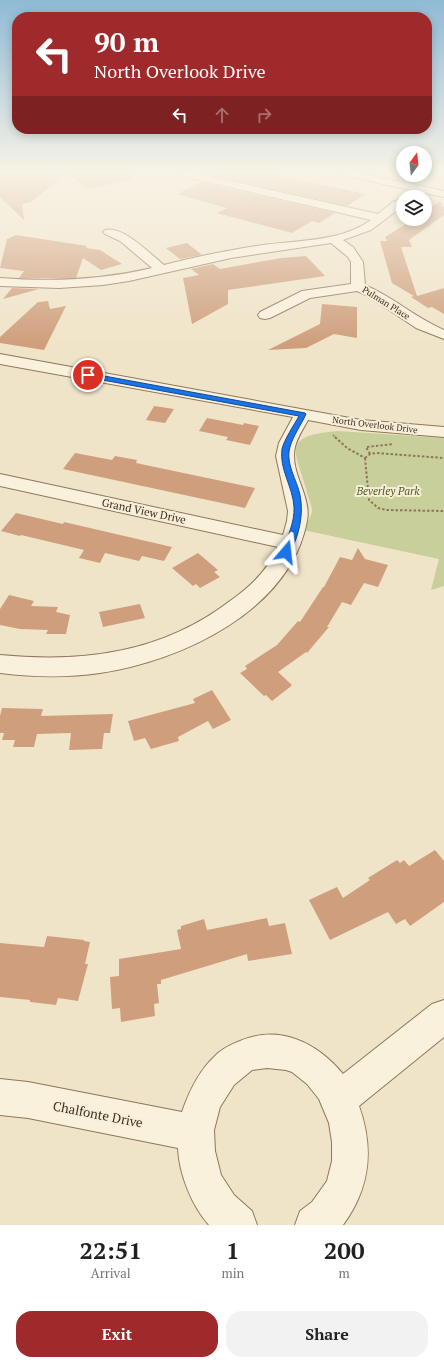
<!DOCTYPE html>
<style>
:root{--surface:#fff;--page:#f2f2f2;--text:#222;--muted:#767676;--accent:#9e2a2b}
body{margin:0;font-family:"PT Serif",serif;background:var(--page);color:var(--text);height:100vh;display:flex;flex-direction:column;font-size:15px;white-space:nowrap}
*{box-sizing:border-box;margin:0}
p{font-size:13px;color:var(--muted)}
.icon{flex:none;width:22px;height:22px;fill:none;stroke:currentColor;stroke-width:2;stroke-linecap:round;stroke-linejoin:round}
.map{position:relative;height:1225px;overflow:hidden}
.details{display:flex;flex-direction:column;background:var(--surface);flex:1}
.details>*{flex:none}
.hud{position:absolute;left:12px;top:12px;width:420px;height:122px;border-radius:16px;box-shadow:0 2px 10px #0003;background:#9e2a2b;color:#fff;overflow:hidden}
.needle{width:26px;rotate:15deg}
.fabs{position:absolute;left:396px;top:146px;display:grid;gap:8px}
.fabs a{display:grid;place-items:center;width:36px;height:36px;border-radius:50%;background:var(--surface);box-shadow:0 2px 10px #0003;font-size:20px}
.pin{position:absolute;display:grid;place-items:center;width:34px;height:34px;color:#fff;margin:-17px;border:2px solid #fff;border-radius:50%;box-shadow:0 1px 4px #0007}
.me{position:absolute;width:44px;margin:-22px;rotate:17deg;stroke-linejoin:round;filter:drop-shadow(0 0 3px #0008)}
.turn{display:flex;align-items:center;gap:14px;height:84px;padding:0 16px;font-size:18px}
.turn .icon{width:52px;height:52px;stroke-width:2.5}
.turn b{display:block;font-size:28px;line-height:34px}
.lanes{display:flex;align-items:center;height:38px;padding:0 16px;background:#0003;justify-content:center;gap:20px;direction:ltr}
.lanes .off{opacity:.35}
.eta{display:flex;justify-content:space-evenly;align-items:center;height:68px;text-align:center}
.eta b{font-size:24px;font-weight:700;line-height:28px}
.cta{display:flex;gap:8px;margin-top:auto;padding:8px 16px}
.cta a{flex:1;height:46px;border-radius:16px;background:var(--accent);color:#fff;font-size:16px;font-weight:700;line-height:46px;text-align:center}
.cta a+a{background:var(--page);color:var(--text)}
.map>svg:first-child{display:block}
.green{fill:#c9cf9b}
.building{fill:#cf9f7d}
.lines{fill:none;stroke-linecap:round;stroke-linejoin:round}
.minor-casing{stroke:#8d765c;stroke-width:2}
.path-far1{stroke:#8d765c;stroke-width:1.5;stroke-dasharray:1.5 1;stroke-linecap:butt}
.path{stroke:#8d765c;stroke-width:2;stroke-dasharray:2.5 2;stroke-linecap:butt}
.minor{fill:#faf1dc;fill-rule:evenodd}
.route{fill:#1a73e8;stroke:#114b97}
.labels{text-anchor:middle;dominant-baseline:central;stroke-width:4;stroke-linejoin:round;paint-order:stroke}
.far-street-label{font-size:9px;fill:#3d2e20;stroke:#f7eed8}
.park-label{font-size:11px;font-style:italic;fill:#4d5a26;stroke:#f7eed8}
.street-label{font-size:11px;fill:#3d2e20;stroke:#f7eed8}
.near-street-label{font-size:13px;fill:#3d2e20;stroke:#f7eed8}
</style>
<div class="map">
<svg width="444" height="1225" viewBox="0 0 444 1225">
<rect width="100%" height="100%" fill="#f0e4c8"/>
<!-- green -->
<path class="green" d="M338 431 444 438V586L431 590 439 559 303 530C306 525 311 517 312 511 312 506 309 500 308 496 297 452 277 436 338 431Z"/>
<!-- building -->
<g class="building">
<path d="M0 173H44L64 175 31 202 22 204 24 220 0 197Z"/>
<path d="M65 173H132L133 179 88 189Z"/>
<path d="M221 173H265L366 194 347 206 214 176Z"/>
<path d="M201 182 335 213 319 223 312 221 292 233 217 213 227 208 177 194Z"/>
<path d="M440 201 444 208V215L409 240 412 247H401L417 296 444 288V314L432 307 428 308 411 297 414 296 392 283 380 241H387L385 237 414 219H425V211Z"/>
<path d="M16 235 87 246 86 248 100 250 122 264 101 270 83 258 76 278H19L24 271 0 268 7 239Z"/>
<path d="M187 243 202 255 180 259 166 248Z"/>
<path d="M306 256 325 276 228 290V304L192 324 183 278 199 275 191 269 213 264 220 269 281 258Z"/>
<path d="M12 288 39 289 3 299Z"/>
<path d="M48 301 50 309 66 306 44 350 0 343V337L38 302Z"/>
<path d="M322 304 357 307V338L334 334 306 348 268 350 320 324Z"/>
<path d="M154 406 174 409 165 423 146 420Z"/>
<path d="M207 418 243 425 244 423 259 426 250 445 226 440 228 437 199 431Z"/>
<path d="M75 453 112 460 115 456 137 460 136 463 255 488 245 508 63 469Z"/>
<path d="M16 513 63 524 64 522 172 547 164 561 142 556 139 561 105 553 100 563 79 558 84 550 21 535 20 536 1 531Z"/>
<path d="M358 548 365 559 388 565 378 587 364 583 351 605 342 602 327 627H329L307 653 306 652 278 672 292 685 290 687 272 701 266 695 264 696 240 673 247 669 245 666 277 645 298 621 300 622 323 587H324L340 557 352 560Z"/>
<path d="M198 553 218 570 214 572 220 577 200 588 196 584 193 586 172 568Z"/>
<path d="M9 595 34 601 31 606 58 607 56 612 70 615 66 634H46L48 630 20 629 0 625V609Z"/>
<path d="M140 604 145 618 103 627 99 612Z"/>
<path d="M212 690 231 720 213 729 208 721 178 737 179 741 151 749 145 738 134 741 128 721 195 703 193 699Z"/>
<path d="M2 708 43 709 41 716 113 714 110 733H104L102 749 69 750 71 733 37 734 34 747H13L15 740H2L4 733H0V716Z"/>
<path d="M435 850 444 861V902L410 926 405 919 396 924 388 912 330 940 309 900 337 887 343 898 370 880 368 878 397 860 400 863 404 860 409 866Z"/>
<path d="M267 918 269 926 285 923 292 954 248 961 247 954 161 980V984H157L159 1003 154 1004 155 1016 121 1022 120 1008 112 1009 110 977 119 976V959L181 949 177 930 181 929V926L204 919 207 930Z"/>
<path d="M47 936 84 940V941L90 942 85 964H88L78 1001 58 998 56 1005 30 1002V1000L0 997V943L44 947Z"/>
</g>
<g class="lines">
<defs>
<g id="minor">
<path d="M177 173H194L378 214 393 202 403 198V206L371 230 343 240 353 247 363 262 365 285C393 297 416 318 444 330V339L416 328 368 296 357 291 310 298 270 318 265 319 260 318 258 315 260 312 302 291 351 284V262L348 257 331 243 231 258 129 281 103 285 59 288 0 286V278C52 282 101 280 152 268L120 241 105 234 103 232 105 230C123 225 150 254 164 265 194 257 225 251 256 246 293 240 339 243 371 220L182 176Z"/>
<path d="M341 173H359L444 191V197L346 176Z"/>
<path d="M0 354 361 420 444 427V437L361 430 308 420C303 429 297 438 295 447 289 473 312 495 307 521 290 611 181 661 100 673 66 678 33 677 0 673V655C83 663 162 653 230 601 250 587 268 570 278 547L0 486V474L283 535 287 521 288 511 276 456 279 443 293 417 0 364Z"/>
<path d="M444 1000V1037L359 1106C374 1148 371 1187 343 1225H295L300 1211 312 1202 327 1181 332 1161V1142L329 1123 319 1099 307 1084 292 1072 286 1070 267 1068 252 1070 234 1085 220 1107 214 1130 215 1151 221 1175 234 1195 252 1211 257 1225H209C192 1206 179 1174 178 1148L28 1118 0 1115V1079L28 1082 182 1112C189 1092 198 1072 214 1057 221 1049 230 1045 240 1041 280 1024 317 1043 343 1074L432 1004Z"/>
</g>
</defs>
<!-- minor casing -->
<use href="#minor" class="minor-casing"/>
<!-- path-far1 -->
<path class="path-far1" d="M333 435 336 438"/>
<!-- path -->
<g class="path">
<path d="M335 437 347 448 365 458"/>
<path d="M370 454 366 447 393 444"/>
<path d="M365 458 369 500 378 508 386 510 444 511"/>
<path d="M365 458 370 454 376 453 444 458"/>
</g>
<!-- minor -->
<use href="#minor" class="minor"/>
</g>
<!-- sky -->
<linearGradient id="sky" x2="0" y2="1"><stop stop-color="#8fbad6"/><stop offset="0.5" stop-color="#f8f3e6"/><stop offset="1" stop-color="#f8f3e6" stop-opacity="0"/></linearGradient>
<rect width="444" height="344" fill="url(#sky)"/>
<!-- route -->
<path class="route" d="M88 373 305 413 306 414C301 425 293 436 290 447 285 463 297 480 300 495 304 514 299 537 289 554L286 555 282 552C287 538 295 522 294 507 293 487 279 469 282 449 284 440 294 425 299 416L86 377V374Z"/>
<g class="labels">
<!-- far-street labels -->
<g class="far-street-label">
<text transform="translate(386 303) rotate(32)">Pulman Place</text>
<text transform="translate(375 425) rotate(7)">North Overlook Drive</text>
</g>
<!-- park labels -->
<g class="park-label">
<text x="388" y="491">Beverley Park</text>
</g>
<!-- street labels -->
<g class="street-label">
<text transform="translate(144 511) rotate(12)">Grand View Drive</text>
</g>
<!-- near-street labels -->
<g class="near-street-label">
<text transform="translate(98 1114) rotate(11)">Chalfonte Drive</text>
</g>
</g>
</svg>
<div class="fabs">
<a><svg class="needle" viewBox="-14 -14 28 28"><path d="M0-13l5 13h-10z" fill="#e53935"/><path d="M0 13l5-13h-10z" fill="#767676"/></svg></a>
<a><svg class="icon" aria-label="layers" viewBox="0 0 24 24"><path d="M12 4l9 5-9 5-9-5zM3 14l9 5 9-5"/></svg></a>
</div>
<div class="pin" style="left:88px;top:375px;background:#d93025"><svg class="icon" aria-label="arrive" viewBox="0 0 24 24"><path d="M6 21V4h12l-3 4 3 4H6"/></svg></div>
<svg class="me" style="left:286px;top:552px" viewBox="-20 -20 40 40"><path d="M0-17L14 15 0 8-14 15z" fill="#1a73e8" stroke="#fff" stroke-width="4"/></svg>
<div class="hud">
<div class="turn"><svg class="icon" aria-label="left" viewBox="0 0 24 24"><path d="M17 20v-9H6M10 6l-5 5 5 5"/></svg><div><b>90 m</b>North Overlook Drive</div></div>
<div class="lanes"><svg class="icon" aria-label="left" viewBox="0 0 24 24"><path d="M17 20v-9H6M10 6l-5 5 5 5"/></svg><svg class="icon off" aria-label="ahead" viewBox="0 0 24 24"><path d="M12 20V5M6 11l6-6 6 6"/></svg><svg class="icon off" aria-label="right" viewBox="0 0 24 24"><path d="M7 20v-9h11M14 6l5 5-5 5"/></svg></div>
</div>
</div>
<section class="details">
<div class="eta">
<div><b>22:51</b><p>Arrival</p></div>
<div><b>1</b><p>min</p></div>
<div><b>200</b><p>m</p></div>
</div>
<div class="cta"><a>Exit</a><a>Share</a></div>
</section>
